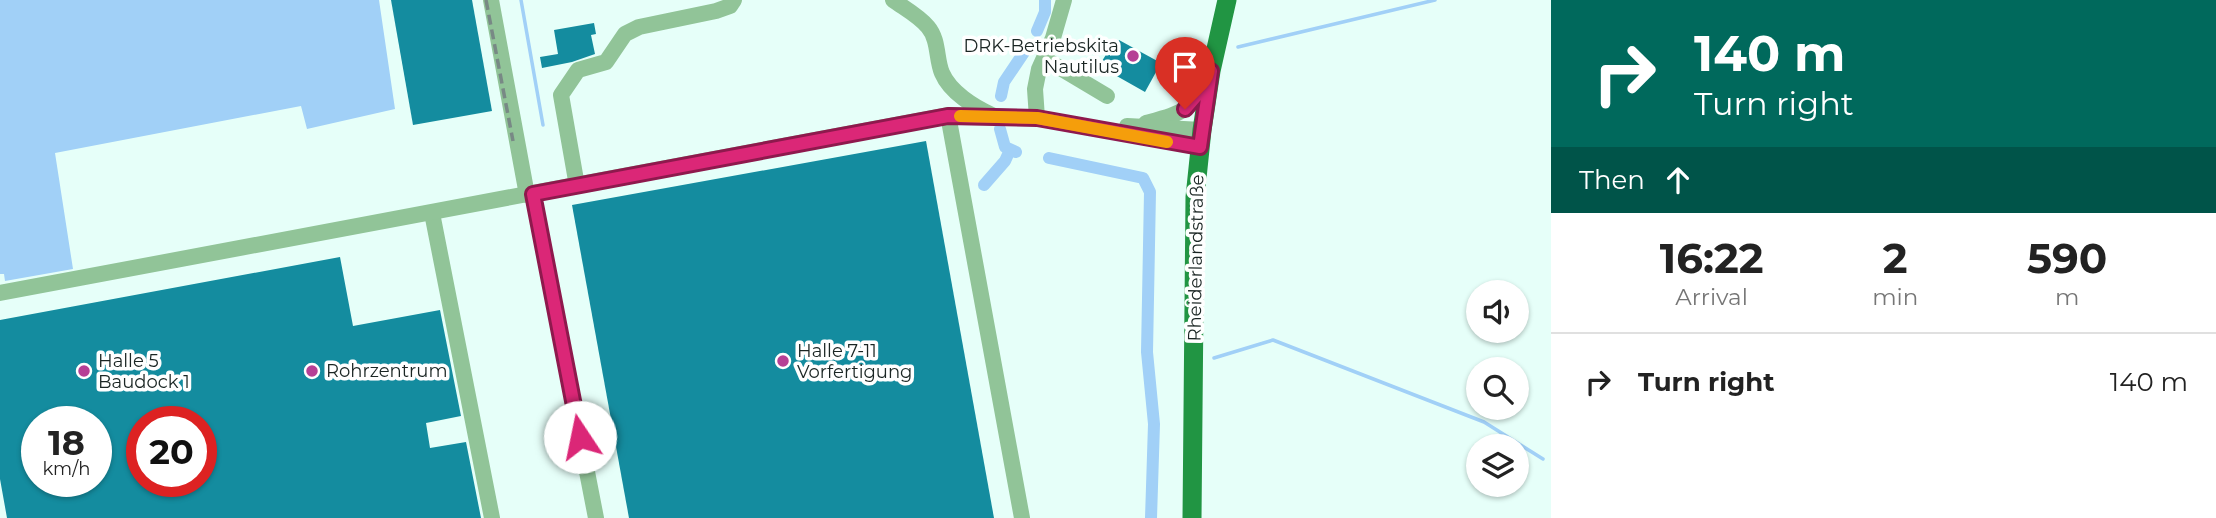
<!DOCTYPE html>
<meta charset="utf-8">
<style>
:root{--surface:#fff;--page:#f2f2f2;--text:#222;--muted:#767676;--line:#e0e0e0}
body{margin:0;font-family:Montserrat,sans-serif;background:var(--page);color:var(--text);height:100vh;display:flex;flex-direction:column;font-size:26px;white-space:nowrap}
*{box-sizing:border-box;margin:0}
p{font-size:23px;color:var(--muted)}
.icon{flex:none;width:38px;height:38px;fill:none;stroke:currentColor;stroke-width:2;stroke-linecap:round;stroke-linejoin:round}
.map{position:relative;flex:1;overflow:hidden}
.details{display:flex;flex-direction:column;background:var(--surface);width:665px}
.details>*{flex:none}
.guide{background:#00695c;color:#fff;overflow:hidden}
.tools{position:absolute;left:1466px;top:280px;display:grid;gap:14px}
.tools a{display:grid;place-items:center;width:63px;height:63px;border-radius:50%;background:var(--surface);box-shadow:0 2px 5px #0004;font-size:35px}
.speed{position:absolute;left:21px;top:406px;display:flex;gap:14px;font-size:35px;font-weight:700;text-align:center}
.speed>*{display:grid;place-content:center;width:91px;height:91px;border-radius:50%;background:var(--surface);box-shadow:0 2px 5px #0004;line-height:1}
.speed small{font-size:18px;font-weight:400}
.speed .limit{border:10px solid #d22;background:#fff;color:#111}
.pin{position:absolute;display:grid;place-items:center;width:60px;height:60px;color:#fff;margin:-72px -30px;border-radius:50% 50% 50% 0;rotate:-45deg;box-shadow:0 0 7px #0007}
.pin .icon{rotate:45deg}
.me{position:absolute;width:77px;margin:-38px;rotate:349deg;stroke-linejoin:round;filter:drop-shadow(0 0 5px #0008)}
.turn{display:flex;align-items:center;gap:24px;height:147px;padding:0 28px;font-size:32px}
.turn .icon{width:91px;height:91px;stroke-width:2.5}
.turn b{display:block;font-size:49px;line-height:60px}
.then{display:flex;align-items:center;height:66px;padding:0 28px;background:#0003;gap:14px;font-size:26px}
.eta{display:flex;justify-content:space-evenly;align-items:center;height:119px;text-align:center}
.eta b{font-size:42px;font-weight:700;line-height:49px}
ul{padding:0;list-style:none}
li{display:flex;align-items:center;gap:21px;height:98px;padding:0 28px;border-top:2px solid var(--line)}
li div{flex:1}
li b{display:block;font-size:26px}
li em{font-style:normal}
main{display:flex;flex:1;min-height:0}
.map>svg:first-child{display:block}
.water{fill:#a1d0f7}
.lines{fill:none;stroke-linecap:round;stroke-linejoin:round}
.stream{stroke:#a1d0f7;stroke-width:3.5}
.canal{stroke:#a1d0f7;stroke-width:12}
.building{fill:#148c9f;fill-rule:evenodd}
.minor{stroke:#91c498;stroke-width:16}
.major{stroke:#219543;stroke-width:19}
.rail{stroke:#788985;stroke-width:3.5;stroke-dasharray:10 5;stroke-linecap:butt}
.route-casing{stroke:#8e194d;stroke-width:18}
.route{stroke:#db2777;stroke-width:12}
.slow{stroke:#f59e0b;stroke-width:12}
.poi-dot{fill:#b63f95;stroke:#fff;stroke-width:2.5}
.labels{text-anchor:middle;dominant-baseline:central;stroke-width:7;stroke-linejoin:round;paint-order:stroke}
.poi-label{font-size:18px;fill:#1a2523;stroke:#fff;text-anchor:start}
.street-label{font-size:18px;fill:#1a2523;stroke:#fff}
</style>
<main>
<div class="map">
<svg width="1551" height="518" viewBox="0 0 1551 518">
<rect width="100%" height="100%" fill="#e6fff9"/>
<!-- water -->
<path class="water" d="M0 0H379L395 109 307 129 301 106 55 153 73 269 5 281 4 274H0Z"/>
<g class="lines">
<!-- stream -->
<g class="stream">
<path d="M521 0 543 125"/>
<path d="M1238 47 1435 0"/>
<path d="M1214 358 1273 340 1484 422 1543 459"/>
</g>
<!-- canal -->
<g class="canal">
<path d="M1037 31 1045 12V0"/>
<path d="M1001 96 1004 82 1027 48"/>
<path d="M1000 129 1005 147 1016 152"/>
<path d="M1049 158 1143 178 1150 192 1147 352 1154 424 1151 518"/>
<path d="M984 185 1005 161 1010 150"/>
</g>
</g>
<!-- building -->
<g class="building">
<path d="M391 0H472L492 111 413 125Z"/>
<path d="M594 23 596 34 591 35 595 54 572 62 542 68 540 57 558 54 554 30Z"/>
<path d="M1119 40 1161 63 1145 92 1099 66 1107 53 1111 56Z"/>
<path d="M926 141 994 518H629L572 205Z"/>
<path d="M340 257 353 326 440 310 461 416 426 423 430 448 466 442 481 518H7L0 479V320ZM37 422H96V481H37ZM142 422H201V481H142Z"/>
</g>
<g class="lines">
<!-- minor -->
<g class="minor">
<path d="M491 0 527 195"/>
<path d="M893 0C904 8 919 16 928 27 939 40 936 59 942 73 950 92 974 107 992 115"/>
<path d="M1045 59 1107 96"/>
<path d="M948 115 1022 518"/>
<path d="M1037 118 1035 89 1039 69 1053 38 1064 0"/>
<path d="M1146 123C1186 112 1188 112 1208 76"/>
<path d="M1127 126 1202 130"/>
<path d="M577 186 561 95 578 70 606 62 625 34 639 27 716 11 730 6 734 0"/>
<path d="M533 194 596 518"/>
<path d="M432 213 492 518"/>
<path d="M0 293 948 115 1037 118 1200 147"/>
</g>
<!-- major -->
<path class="major" d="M1192 518 1195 197 1202 130 1211 71 1227 0"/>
<!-- rail -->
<path class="rail" d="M486 0 513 141"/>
</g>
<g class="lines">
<defs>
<path id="route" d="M580 437 533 194 948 116 1037 118 1200 147 1211 71 1198 94 1185 109"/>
</defs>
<!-- route casing -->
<use href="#route" class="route-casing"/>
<!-- route -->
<use href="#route" class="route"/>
<!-- slow -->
<path class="slow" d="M960 116 1037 118 1167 142"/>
</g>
<!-- markers -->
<g class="poi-dot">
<circle cx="1133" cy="56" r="7"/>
<circle cx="783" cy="361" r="7"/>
<circle cx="84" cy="371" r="7"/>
<circle cx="312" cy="371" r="7"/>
</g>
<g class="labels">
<!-- poi labels -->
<g class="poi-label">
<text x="1119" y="46" text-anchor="end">DRK-Betriebskita<tspan x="1119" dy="21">Nautilus</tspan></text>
<text x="797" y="351">Halle 7-11<tspan x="797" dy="21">Vorfertigung</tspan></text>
<text x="98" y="361">Halle 5<tspan x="98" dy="21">Baudock 1</tspan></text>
<text x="326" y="371">Rohrzentrum</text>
</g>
<!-- street labels -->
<g class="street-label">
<text transform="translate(1196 258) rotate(-89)">Rheiderlandstraße</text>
</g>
</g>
</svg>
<div class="tools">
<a><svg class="icon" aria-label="sound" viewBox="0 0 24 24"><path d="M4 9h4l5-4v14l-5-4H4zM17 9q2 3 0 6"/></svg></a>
<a><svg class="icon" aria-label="search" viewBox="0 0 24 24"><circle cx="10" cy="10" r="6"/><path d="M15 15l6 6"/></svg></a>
<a><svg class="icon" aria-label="layers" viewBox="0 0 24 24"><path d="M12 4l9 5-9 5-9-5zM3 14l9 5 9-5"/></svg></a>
</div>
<div class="speed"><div>18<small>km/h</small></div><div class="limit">20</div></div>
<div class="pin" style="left:1185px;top:109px;background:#d93025"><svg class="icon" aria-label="arrive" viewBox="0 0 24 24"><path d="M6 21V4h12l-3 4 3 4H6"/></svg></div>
<svg class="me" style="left:580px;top:437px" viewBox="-20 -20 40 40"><circle r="19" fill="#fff"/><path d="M0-13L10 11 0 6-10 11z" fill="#db2777"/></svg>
</div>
<section class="details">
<div class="guide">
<div class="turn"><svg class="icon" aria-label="right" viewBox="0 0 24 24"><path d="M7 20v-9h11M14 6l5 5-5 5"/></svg><div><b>140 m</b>Turn right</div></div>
<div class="then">Then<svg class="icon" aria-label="ahead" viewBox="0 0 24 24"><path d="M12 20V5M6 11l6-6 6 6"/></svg></div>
</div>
<div class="eta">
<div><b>16:22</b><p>Arrival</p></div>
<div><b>2</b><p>min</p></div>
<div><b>590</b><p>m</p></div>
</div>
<ul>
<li><svg class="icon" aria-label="right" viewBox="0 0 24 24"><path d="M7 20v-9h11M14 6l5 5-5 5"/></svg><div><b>Turn right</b></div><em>140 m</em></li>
</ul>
</section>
</main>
